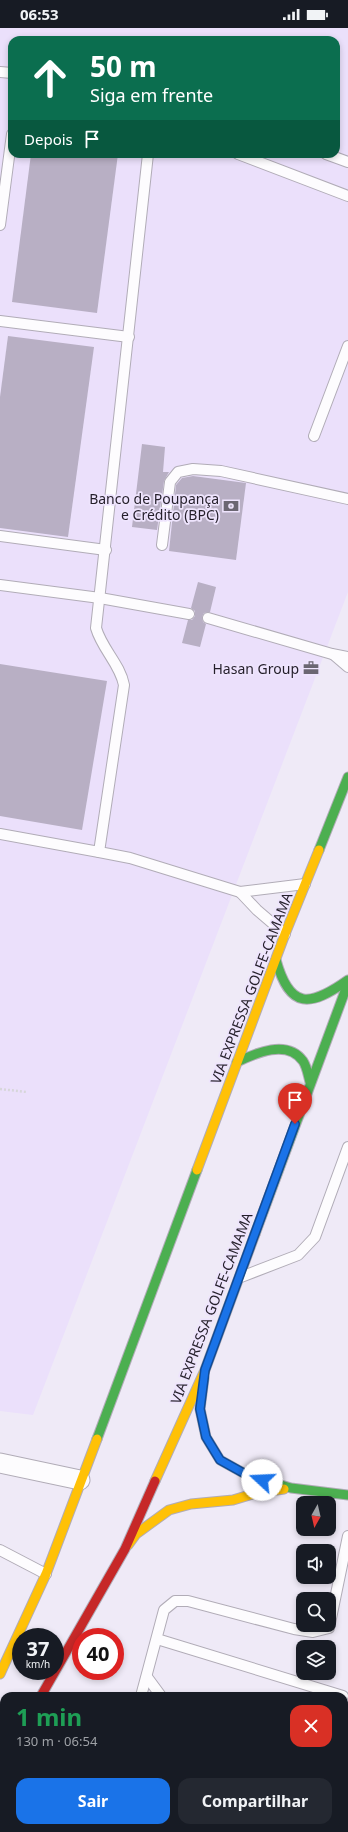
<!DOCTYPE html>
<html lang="pt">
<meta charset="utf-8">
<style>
:root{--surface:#171b24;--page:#242831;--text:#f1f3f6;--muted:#9ea1a6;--accent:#1a73e8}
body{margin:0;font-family:"Noto Sans",sans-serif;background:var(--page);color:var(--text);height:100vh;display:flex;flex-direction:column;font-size:15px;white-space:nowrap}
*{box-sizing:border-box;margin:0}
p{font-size:13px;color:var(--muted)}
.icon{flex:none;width:22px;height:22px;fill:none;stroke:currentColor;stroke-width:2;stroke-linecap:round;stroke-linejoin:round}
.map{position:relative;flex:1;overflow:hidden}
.side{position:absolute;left:0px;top:1664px;width:348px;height:140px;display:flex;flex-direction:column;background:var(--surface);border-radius:12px 12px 0 0;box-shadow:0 2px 6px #0003}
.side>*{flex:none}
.top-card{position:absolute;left:8px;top:8px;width:332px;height:122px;border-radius:12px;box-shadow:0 2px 6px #0003;background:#0b6e4f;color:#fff;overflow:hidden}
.needle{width:26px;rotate:188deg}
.fabs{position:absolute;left:296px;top:1468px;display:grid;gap:8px}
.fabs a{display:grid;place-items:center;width:40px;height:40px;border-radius:8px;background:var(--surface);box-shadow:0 2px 6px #0003;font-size:20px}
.speed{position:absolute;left:12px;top:1600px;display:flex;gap:8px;font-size:20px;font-weight:700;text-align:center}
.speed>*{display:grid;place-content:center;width:52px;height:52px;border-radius:50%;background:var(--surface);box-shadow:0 2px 6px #0003;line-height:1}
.speed small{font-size:10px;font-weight:400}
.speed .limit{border:6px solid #d22;background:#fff;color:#111}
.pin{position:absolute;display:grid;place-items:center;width:34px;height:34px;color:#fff;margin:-41px -17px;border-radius:50% 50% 50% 0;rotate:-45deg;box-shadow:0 0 4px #0007}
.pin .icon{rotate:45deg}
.me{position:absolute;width:44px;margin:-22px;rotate:290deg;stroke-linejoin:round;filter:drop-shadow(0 0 3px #0008)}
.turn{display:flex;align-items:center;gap:14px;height:84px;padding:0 16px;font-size:18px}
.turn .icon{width:52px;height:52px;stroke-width:2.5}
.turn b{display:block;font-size:28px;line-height:34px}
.then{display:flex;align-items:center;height:38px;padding:0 16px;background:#0003;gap:8px;font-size:15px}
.round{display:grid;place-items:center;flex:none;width:42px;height:42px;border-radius:12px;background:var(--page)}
.head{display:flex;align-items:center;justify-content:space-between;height:68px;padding:0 16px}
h1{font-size:24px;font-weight:700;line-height:30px;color:#1e9e55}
.button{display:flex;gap:8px;margin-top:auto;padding:8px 16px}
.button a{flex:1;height:46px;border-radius:12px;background:var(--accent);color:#fff;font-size:16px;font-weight:700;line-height:46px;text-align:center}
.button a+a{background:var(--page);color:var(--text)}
.status{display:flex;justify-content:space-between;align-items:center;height:28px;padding:0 20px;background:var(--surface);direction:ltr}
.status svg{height:11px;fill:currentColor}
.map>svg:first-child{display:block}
.built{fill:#ebe0fb;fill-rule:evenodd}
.building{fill:#b8afc4}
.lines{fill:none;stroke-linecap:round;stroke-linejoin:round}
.lane-casing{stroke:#b1acb7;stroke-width:12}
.street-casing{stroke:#b1acb7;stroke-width:21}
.fast-casing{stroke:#b1acb7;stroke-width:11}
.slow-casing{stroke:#b1acb7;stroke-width:11}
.jam-casing{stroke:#b1acb7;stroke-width:11}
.path{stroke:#d7d6da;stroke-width:2.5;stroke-dasharray:2 2;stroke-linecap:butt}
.lane{stroke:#fdfcfe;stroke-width:10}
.street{stroke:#fdfcfe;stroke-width:19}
.fast{stroke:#4caf50;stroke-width:9}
.slow{stroke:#ffc107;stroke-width:9}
.jam{stroke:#c62828;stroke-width:9}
.route-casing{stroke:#114b97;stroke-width:10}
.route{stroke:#1a73e8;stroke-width:7}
.labels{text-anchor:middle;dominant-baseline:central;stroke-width:3.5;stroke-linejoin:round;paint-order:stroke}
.poi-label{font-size:14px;fill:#241f2a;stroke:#eee4fd;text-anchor:end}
.street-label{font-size:14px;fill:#241f2a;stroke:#eee4fd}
</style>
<div class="status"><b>06:53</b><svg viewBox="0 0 49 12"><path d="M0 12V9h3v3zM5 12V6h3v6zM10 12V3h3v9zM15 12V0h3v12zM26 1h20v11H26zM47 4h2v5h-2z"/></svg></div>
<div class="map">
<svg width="348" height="1804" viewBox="0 0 348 1804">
<rect width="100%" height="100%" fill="#efeaf7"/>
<!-- built -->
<path class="built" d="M0 0H348V564L33 1387 0 1383ZM12 12H336V126H12Z"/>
<!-- building -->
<g class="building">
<path d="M31 126H118L97 285 12 274Z"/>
<path d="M8 308 94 319 68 509 0 500V369Z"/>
<path d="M142 416 165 419 163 444H169L164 453 157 502 132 499Z"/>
<path d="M193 448 246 455 236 532 169 523 176 457 182 450Z"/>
<path d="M198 554 216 559 210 584 204 585 202 589 203 594 206 596 200 619 182 615 188 592H192L195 588V583L191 580Z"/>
<path d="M0 636 107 653 82 802 0 788Z"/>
</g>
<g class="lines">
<defs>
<g id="lane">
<path d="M0 44 12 45"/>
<path d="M238 126 348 168"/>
<path d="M326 126 348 134"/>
<path d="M0 197 12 106"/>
<path d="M0 293 129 309"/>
<path d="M314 408 348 318"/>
<path d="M0 508 106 522"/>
<path d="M162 517 170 454 178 444 193 441 221 443 348 471"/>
<path d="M0 557 100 570 189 586"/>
<path d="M208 590 332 626 348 629"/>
<path d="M334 627 348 639"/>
<path d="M0 806 99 824 124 657C120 636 102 621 96 600L148 126"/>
<path d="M99 824 130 830 240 864 305 856"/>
<path d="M240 864 257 882 285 906"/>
<path d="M241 1249 298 1227 315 1209 348 1119"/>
<path d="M0 1522 46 1546"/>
<path d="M157 1611 343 1668"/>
<path d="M147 1649 161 1668"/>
<path d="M141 1668 164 1582 175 1573H188L294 1601 313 1604 329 1600 348 1508"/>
<path d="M344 1759 348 1761"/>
</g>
<g id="street">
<path d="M0 1435 80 1452"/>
<path d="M0 1775 4 1776"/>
<path d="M89 1800 103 1804"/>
</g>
<g id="fast">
<path d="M319 822 348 749"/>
<path d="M276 932C290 982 310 979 348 952"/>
<path d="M237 1034C256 1025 287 1011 303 1033 307 1039 308 1047 310 1054"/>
<path d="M255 1206 348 955"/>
<path d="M204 1350 200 1381 206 1409 220 1432 247 1447 291 1460 348 1467"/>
<path d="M97 1411 197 1142"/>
</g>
<g id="slow">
<path d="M197 1142 285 906 319 822"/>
<path d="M155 1453 205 1342 255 1206"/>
<path d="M128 1517 136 1506 169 1482 191 1476 233 1472 256 1465 284 1461"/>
<path d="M0 1646 46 1546 97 1411"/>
</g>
<g id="jam">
<path d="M41 1668 125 1521 155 1453"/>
<path d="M0 1733 4 1727"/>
</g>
</defs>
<!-- lane casing -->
<use href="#lane" class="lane-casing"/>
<!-- street casing -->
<use href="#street" class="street-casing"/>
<!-- fast casing -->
<use href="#fast" class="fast-casing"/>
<!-- slow casing -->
<use href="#slow" class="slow-casing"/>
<!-- jam casing -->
<use href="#jam" class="jam-casing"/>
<!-- path -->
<path class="path" d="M0 1061 27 1064"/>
<!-- lane -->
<use href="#lane" class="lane"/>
<!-- street -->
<use href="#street" class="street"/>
<!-- fast -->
<use href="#fast" class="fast"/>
<!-- slow -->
<use href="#slow" class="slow"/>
<!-- jam -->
<use href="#jam" class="jam"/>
</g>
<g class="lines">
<defs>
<path id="route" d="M262 1452 247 1447 220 1432 206 1409 200 1381 205 1342 295 1096"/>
</defs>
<!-- route casing -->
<use href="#route" class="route-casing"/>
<!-- route -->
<use href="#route" class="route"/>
</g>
<!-- icons -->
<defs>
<symbol id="bank-bare" viewBox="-9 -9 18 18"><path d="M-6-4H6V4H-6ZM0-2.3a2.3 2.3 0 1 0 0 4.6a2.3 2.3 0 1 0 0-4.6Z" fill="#6b6672" stroke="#eee4fd" stroke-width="2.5" paint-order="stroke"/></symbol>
<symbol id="office-bare" viewBox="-9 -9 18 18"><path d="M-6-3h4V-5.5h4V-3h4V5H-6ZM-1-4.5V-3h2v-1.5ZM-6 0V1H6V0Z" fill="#6b6672" stroke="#eee4fd" stroke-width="2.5" paint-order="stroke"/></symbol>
</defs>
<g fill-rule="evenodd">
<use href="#bank-bare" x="220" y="467" width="22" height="22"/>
<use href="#office-bare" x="300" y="629" width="22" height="22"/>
</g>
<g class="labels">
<!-- poi labels -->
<g class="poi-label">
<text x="219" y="470">Banco de Poupança<tspan x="219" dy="16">e Crédito (BPC)</tspan></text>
<text x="299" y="640">Hasan Group</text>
</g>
<!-- street labels -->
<g class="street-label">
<text transform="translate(251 960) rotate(-69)">VIA EXPRESSA GOLFE-CAMAMA</text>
<text transform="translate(211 1280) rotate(-69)">VIA EXPRESSA GOLFE-CAMAMA</text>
</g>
</g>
</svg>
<div class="fabs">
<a><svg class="needle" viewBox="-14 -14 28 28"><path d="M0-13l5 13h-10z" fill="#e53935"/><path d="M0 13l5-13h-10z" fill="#9ea1a6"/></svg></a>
<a><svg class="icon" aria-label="sound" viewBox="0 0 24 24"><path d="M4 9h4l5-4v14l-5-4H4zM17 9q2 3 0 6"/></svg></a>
<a><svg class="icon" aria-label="search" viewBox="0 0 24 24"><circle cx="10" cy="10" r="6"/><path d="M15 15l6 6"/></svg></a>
<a><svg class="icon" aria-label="layers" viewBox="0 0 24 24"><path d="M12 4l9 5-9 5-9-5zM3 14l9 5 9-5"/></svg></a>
</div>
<div class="speed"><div>37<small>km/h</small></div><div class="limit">40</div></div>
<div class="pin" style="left:295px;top:1096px;background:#d93025"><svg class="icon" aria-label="arrive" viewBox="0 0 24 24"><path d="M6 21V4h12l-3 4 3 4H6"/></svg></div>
<svg class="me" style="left:262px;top:1452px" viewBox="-20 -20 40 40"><circle r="19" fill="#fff"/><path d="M0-13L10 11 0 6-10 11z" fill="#1a73e8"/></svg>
<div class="top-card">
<div class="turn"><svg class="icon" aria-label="ahead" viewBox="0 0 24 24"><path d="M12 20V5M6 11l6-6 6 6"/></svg><div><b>50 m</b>Siga em frente</div></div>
<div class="then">Depois<svg class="icon" aria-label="arrive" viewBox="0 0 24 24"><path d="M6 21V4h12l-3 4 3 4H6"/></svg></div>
</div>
<section class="side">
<div class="head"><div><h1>1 min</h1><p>130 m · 06:54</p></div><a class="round" style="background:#d93025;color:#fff"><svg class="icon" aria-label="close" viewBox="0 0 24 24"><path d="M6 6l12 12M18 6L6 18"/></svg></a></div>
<div class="button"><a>Sair</a><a>Compartilhar</a></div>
</section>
</div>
